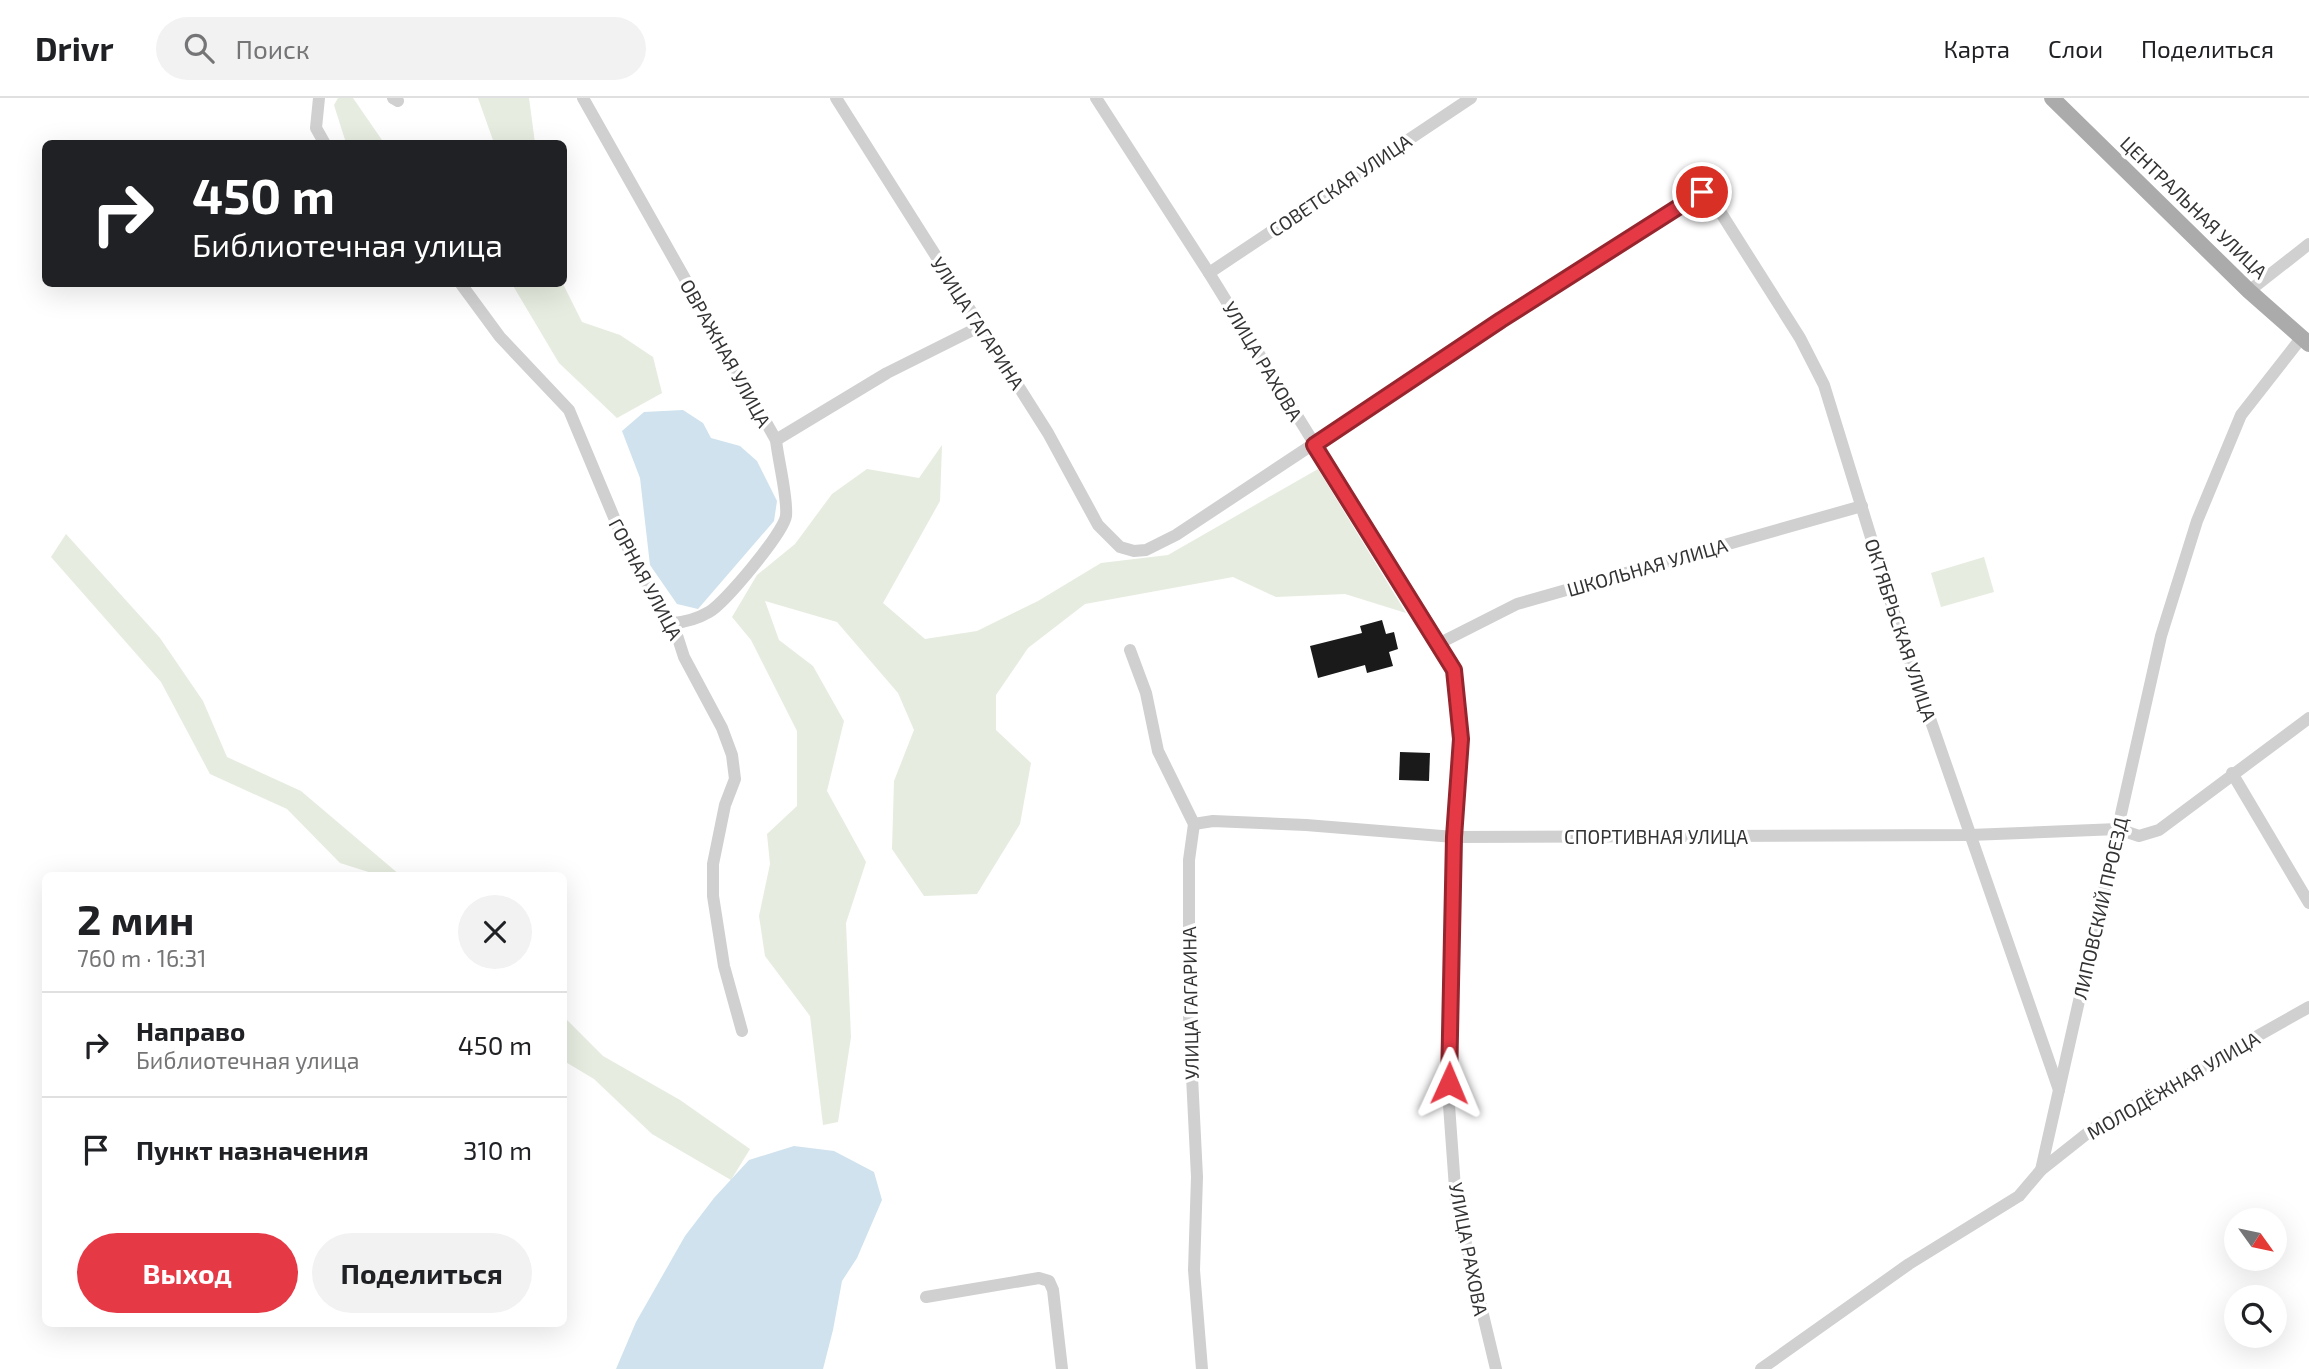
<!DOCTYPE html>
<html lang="ru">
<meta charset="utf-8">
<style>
:root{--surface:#fff;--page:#f2f2f2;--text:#202124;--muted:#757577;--line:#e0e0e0;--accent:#e63946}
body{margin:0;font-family:"Exo 2",sans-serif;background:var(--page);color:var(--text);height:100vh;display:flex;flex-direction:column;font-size:26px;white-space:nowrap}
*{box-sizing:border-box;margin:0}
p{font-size:23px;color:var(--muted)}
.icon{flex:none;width:38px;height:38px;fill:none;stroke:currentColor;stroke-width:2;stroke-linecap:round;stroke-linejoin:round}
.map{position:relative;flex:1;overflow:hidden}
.panel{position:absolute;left:42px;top:774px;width:525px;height:455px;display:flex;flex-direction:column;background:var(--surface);border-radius:10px;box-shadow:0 7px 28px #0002}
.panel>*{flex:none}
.guide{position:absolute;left:42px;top:42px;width:525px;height:147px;border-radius:10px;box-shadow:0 7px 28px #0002;background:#202124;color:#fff;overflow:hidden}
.needle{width:46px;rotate:123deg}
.tools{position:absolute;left:2224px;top:1110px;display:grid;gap:14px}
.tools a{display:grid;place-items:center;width:63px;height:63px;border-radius:50%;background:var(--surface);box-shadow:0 7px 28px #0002;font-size:35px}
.pin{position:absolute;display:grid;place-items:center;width:60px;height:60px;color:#fff;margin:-30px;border:4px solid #fff;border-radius:50%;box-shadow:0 2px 7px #0007}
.me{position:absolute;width:77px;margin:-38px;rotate:1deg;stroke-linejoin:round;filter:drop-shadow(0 0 5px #0008)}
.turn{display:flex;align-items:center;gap:24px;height:147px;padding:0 35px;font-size:32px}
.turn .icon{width:91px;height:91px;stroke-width:2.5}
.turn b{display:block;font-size:49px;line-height:60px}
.round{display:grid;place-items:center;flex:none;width:74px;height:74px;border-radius:37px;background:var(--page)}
.overview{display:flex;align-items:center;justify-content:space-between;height:119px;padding:0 35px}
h1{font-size:42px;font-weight:700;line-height:52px}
.button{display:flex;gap:14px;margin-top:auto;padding:14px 35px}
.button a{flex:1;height:80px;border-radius:42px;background:var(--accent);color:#fff;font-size:28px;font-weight:700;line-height:80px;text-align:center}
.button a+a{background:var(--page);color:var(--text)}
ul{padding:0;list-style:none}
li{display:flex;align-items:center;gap:21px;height:105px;padding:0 35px;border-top:2px solid var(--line)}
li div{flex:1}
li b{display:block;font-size:26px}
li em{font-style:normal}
header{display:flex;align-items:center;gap:42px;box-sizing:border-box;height:98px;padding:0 35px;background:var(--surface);border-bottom:2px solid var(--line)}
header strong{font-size:33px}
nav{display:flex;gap:38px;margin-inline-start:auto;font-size:24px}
.search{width:490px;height:63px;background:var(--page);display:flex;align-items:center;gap:18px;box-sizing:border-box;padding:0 24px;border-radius:38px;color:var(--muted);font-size:26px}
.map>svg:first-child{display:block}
.green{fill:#e6ecdf}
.water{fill:#cfe2ee}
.building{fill:#1a1a1a}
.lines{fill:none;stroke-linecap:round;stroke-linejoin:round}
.minor{stroke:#d0d0d0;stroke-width:12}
.major{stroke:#ababab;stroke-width:16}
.route-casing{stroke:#96252e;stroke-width:18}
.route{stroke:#e63946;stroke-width:12}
.labels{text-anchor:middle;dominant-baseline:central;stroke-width:7;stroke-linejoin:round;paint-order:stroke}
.street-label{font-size:19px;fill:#333;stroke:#fff}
</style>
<header>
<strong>Drivr</strong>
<div class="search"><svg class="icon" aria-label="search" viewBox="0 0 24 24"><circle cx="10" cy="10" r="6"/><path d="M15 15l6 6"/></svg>Поиск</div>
<nav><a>Карта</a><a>Слои</a><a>Поделиться</a></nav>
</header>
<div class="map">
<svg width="2309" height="1271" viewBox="0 0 2309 1271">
<rect width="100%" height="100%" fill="#fff"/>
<!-- green -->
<g class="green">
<path d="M338 0H353L384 45H346L334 7Z"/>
<path d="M478 0H529L535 45H494Z"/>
<path d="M512 186H563L582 224 620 237 653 259 662 295 617 320 559 265Z"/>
<path d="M942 347 940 403 883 505 925 541 977 533 1038 503 1101 465 1168 457 1318 371 1406 515 1345 496 1276 499 1233 479 1085 506 1028 550 996 597V632L1031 665 1020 726 977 796 924 798 892 751 894 683 914 632 898 595 837 524 765 503 779 542 813 568 844 623 827 693 866 764 846 825 851 939 838 1024 823 1027 810 918 765 858 759 818 770 766 767 736 797 708V633L751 542 732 519 757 477 795 446 832 396 867 371 919 380Z"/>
<path d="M66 436 160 540 203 603 227 659 301 693 400 777H378L340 765 287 711 210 676 161 584 51 459Z"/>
<path d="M1984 459 1994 494 1941 509 1931 475Z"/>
<path d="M564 919 603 958 680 1002 750 1051 731 1082 652 1036 594 981 564 963Z"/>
</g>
<!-- water -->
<g class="water">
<path d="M683 312 703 325 711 340 740 348 757 363 777 403 774 423 698 511 677 506 650 467 640 380 622 333 644 314Z"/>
<path d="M794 1048 834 1053 874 1074 882 1102 857 1160 842 1183 833 1232 823 1271H616L636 1224 685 1138 714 1100 749 1062Z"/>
</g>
<!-- building -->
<g class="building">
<path d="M1382 522 1386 536 1394 534 1398 551 1389 554 1393 568 1367 575 1365 567 1318 580 1310 548 1362 535 1360 528Z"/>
<path d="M1400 654 1430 655 1429 683 1399 682Z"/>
</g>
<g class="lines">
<!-- minor -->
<g class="minor">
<path d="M319 0 316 30 325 46"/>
<path d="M393 0 398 3"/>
<path d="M583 0 776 342 887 275 979 229"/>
<path d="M836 0 1048 335 1098 427 1120 449 1134 453 1146 452 1176 437 1501 222 1702 94 1721 115 1800 240 1824 287 1902 540 2059 992"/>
<path d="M1096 0 1209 175 1454 572 1461 641 1454 739 1449 1007 1456 1104 1496 1271"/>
<path d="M1209 175 1471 0"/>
<path d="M461 186 500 239 569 312 623 441 657 504 673 525 684 559 722 630 732 657 735 681 725 707 713 766V798L724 868 742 933"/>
<path d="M2249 193 2309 146"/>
<path d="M673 525C686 524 697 521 709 514 725 505 784 434 786 418 788 400 778 362 776 342"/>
<path d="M1438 546 1517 506 1862 408"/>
<path d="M1130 552 1146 595 1158 653 1194 726 1189 762V918L1197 1079 1194 1172 1202 1271"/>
<path d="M2232 675 2309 805"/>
<path d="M1194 726 1213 723 1306 727 1454 739 1970 737 2118 731 2139 738 2159 732 2309 620"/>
<path d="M2041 1072 2094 1030 2309 909"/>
<path d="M926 1199 1039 1180 1049 1183 1053 1192 1062 1271"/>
<path d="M1761 1271 1909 1166 2019 1098 2041 1072 2161 538 2197 423 2241 317 2302 239"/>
</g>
<!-- major -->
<path class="major" d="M2052 0 2249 193 2309 246"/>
</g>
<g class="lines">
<defs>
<path id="route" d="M1449 985 1454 739 1461 641 1454 572 1314 347 1501 222 1702 94"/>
</defs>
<!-- route casing -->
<use href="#route" class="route-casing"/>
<!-- route -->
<use href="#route" class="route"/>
</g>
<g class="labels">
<!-- street labels -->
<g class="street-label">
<text transform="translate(1340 87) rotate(-34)">СОВЕТСКАЯ УЛИЦА</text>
<text transform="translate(2194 109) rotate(44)">ЦЕНТРАЛЬНАЯ УЛИЦА</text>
<text transform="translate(978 225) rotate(57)">УЛИЦА ГАГАРИНА</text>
<text transform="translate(726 255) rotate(61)">ОВРАЖНАЯ УЛИЦА</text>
<text transform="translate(1263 263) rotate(59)">УЛИЦА РАХОВА</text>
<text transform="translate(1647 469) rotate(-16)">ШКОЛЬНАЯ УЛИЦА</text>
<text transform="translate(646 481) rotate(62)">ГОРНАЯ УЛИЦА</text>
<text transform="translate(1901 532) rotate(72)">ОКТЯБРЬСКАЯ УЛИЦА</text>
<text x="1656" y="738">СПОРТИВНАЯ УЛИЦА</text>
<text transform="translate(2100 810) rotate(-77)">ЛИПОВСКИЙ ПРОЕЗД</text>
<text transform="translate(1190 905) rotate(-91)">УЛИЦА ГАГАРИНА</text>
<text transform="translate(2173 987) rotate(-30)">МОЛОДЁЖНАЯ УЛИЦА</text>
<text transform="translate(1469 1151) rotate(79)">УЛИЦА РАХОВА</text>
</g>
</g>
</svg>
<div class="tools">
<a><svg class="needle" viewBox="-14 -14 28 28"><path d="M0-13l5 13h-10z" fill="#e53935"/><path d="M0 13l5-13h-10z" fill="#757577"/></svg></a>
<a><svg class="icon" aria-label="search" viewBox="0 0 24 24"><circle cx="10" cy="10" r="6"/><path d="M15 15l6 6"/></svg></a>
</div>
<div class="pin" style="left:1702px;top:94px;background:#d93025"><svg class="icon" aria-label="arrive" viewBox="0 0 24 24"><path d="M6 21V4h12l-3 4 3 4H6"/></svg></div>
<svg class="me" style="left:1449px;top:985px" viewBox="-20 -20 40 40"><path d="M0-17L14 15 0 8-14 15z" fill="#e63946" stroke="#fff" stroke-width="4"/></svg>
<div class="guide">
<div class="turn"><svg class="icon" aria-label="right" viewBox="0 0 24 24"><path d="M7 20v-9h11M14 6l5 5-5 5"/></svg><div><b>450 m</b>Библиотечная улица</div></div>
</div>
<section class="panel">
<div class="overview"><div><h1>2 мин</h1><p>760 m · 16:31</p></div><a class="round"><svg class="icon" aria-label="close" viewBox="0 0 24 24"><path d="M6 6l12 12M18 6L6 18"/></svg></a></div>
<ul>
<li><svg class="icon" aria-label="right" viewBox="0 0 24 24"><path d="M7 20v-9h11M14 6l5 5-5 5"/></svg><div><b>Направо</b><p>Библиотечная улица</p></div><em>450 m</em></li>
<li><svg class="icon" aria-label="arrive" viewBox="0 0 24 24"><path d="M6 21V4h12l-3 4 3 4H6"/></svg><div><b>Пункт назначения</b></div><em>310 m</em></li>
</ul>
<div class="button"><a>Выход</a><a>Поделиться</a></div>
</section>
</div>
